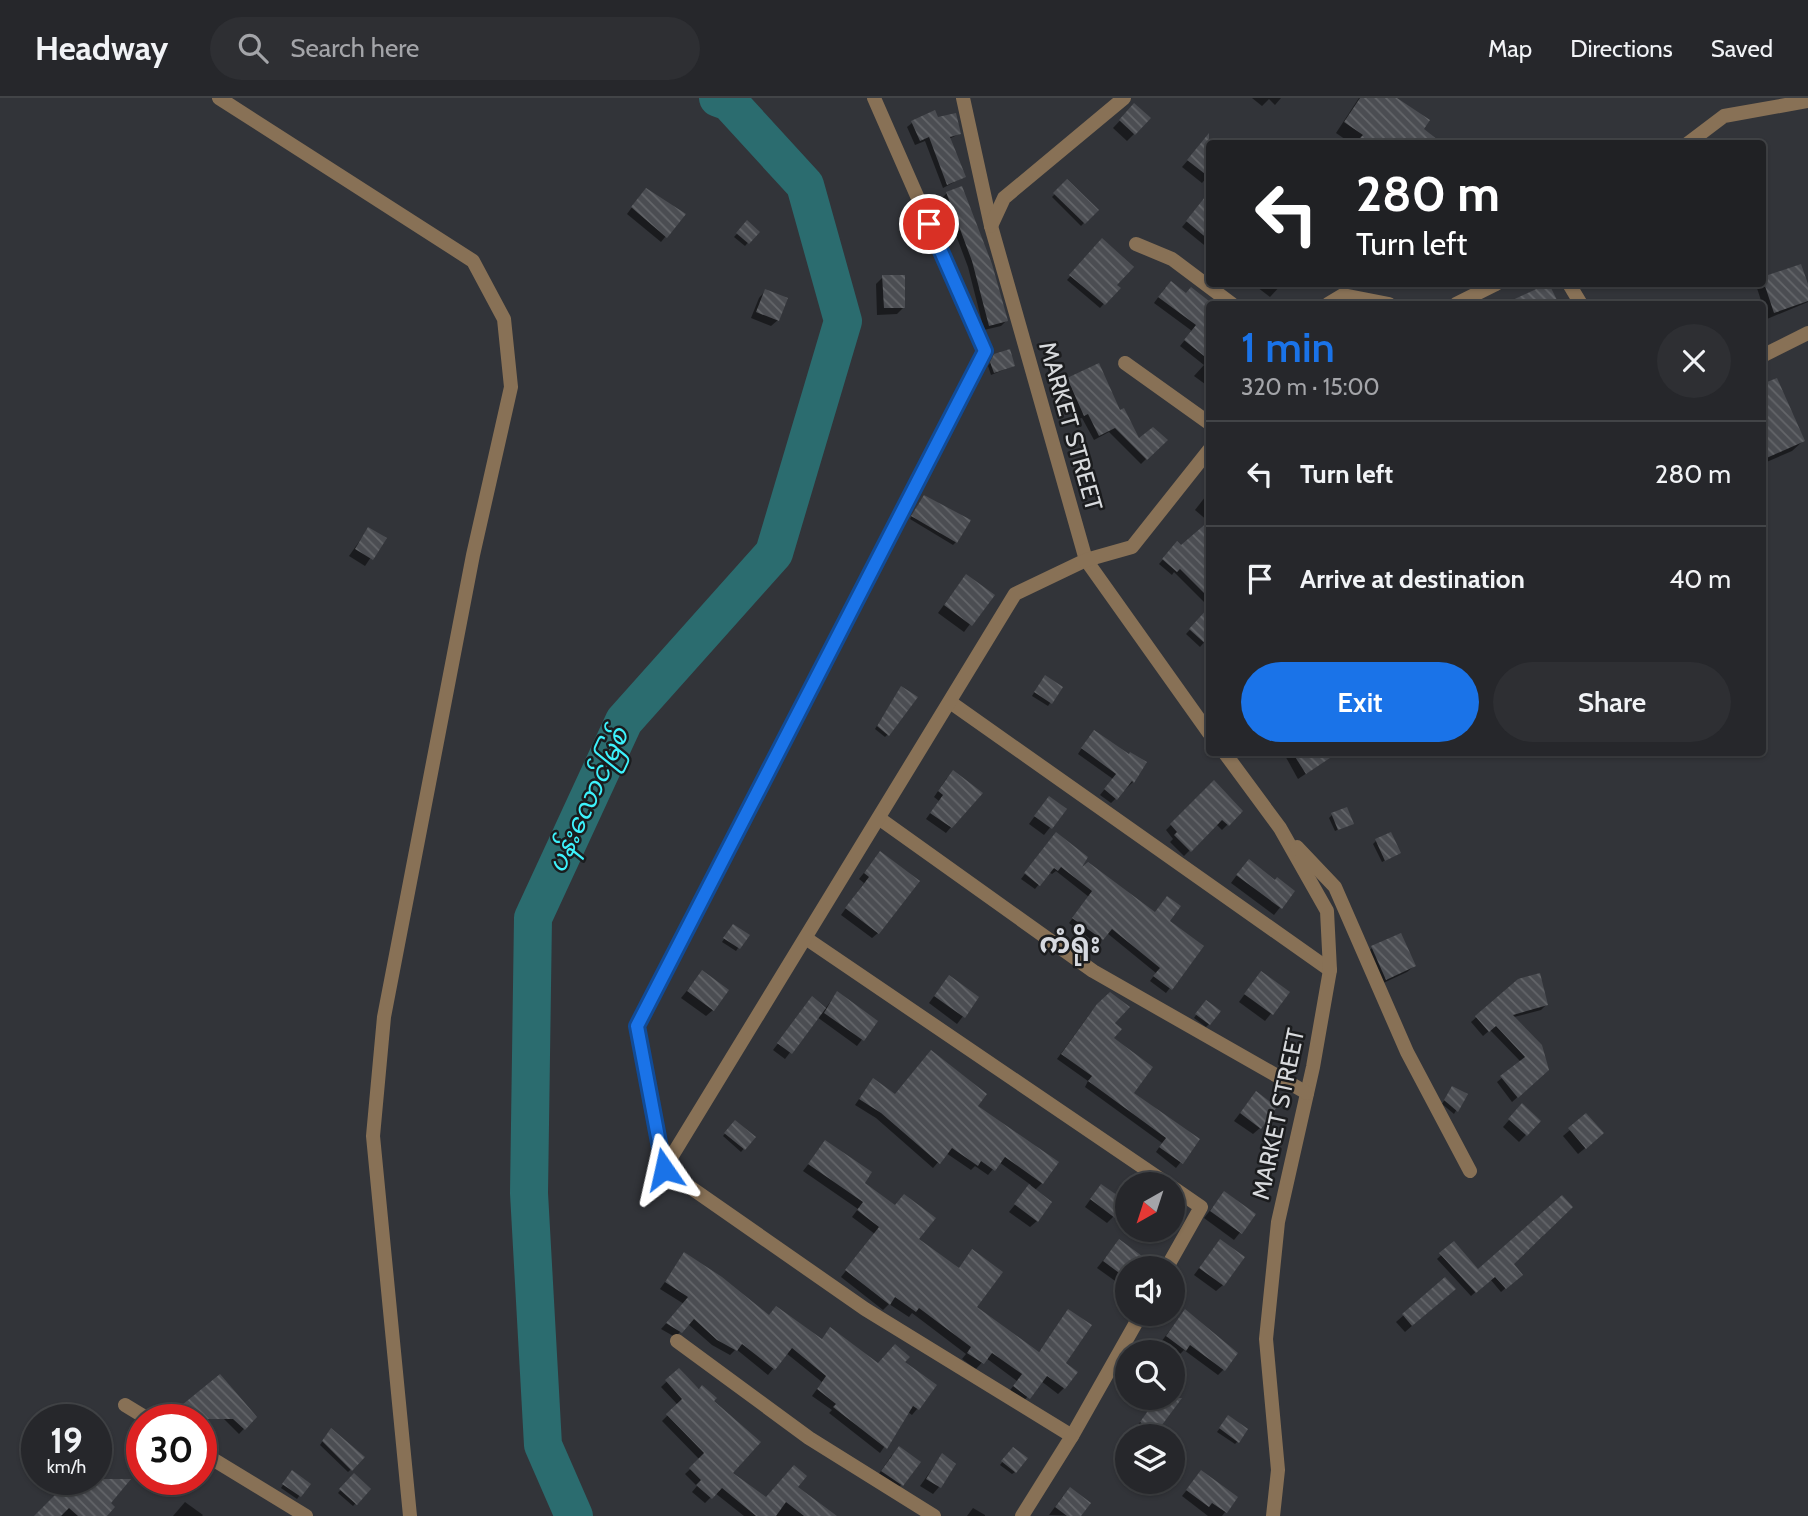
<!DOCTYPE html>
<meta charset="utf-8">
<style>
:root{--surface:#26272b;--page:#2e2f33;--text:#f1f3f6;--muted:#a4a5a9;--line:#424447;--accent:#1a73e8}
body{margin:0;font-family:Cabin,"Noto Sans Myanmar",sans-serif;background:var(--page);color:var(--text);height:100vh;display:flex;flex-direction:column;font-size:26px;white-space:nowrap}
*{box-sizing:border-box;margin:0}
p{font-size:23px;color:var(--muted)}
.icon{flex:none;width:38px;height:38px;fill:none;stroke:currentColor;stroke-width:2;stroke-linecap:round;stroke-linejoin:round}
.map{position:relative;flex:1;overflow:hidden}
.details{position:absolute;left:1206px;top:203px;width:560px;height:455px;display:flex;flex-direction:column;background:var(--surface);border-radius:7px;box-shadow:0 2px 5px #0004,0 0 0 2px var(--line)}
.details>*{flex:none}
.banner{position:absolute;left:1206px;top:42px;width:560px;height:147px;border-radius:7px;box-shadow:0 2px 5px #0004,0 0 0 2px var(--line);background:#202124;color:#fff;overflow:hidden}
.needle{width:46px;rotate:219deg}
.controls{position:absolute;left:1115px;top:1074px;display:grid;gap:14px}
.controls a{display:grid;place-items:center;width:70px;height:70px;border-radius:50%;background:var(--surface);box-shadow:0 2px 5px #0004,0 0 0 2px var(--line);font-size:35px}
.speed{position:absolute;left:21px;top:1306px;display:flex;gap:14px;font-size:35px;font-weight:700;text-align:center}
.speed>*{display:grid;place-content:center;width:91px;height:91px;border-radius:50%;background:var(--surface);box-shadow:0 2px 5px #0004,0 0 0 2px var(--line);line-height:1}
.speed small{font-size:18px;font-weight:400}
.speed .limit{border:10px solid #d22;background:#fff;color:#111}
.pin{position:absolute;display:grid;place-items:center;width:60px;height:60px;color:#fff;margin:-30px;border:4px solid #fff;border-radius:50%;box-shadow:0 2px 7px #0007}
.me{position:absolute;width:77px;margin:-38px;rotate:349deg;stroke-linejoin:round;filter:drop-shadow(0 0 5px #0008)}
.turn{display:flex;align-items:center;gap:24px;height:147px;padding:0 35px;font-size:32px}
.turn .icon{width:91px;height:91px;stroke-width:2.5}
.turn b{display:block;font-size:49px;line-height:60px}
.round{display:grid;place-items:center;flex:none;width:74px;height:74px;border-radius:37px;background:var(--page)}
.headline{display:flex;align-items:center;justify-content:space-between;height:119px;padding:0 35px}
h1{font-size:42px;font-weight:600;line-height:52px;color:var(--accent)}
.button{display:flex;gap:14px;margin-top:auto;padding:14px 35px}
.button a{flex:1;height:80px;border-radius:42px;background:var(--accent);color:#fff;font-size:28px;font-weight:600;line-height:80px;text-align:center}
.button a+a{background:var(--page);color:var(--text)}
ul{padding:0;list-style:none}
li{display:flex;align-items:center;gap:21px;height:105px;padding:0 35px;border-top:2px solid var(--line)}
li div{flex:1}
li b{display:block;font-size:26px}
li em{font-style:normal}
header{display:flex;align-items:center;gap:42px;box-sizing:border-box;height:98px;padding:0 35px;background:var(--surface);border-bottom:2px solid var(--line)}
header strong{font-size:33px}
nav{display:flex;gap:38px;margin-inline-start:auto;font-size:24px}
.search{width:490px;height:63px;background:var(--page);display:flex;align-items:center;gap:18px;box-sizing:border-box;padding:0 24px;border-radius:38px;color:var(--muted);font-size:26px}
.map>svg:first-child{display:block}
.shadow{fill:#0007}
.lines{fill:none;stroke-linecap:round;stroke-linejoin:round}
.river{stroke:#2b6c6f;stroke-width:38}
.building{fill:url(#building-back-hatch)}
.minor{stroke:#887156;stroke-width:14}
.route-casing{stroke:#114b97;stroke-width:18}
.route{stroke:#1a73e8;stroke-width:12}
.labels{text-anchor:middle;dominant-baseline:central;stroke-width:5;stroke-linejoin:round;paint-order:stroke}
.street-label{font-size:24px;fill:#d8dadd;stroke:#1b1c1e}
.water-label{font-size:26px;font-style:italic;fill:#3df2fc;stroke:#1b1c1e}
.quarter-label{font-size:28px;font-weight:bold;fill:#d6d9e0;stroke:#1b1c1e}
</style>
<header>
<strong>Headway</strong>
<div class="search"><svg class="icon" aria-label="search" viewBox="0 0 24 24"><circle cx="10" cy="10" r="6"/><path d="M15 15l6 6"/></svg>Search here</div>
<nav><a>Map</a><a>Directions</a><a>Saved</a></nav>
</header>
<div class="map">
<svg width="1808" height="1418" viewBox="0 0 1808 1418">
<defs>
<pattern id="building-back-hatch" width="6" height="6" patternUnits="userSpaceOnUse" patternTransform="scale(1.75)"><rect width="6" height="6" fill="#4b4d52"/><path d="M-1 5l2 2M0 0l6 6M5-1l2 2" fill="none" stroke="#64666a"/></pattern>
</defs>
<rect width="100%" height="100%" fill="#323439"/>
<!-- shadow -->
<g class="shadow">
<path d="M1252 0H1281L1275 7 1269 1 1262 8Z"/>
<path d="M1359 0H1394L1435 46H1352L1336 35Z"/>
<path d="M1128 14 1134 36 1127 43 1113 30Z"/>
<path d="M937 21 959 36 949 41 964 79 943 90 925 43 915 47 907 29 912 25Z"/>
<path d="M1206 41 1212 46H1209V77L1202 85 1182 69Z"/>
<path d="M1067 84 1096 112 1081 128 1052 99Z"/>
<path d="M947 95 1006 223 1001 228 984 232 968 169 942 100Z"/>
<path d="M641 97 683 117 661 144 627 116Z"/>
<path d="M1199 109 1209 118V151L1182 129Z"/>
<path d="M747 125 757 134 745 148 734 139Z"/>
<path d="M1102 143 1118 190 1100 210 1067 182Z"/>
<path d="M1800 168 1808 191V204L1767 221 1756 187 1762 186V181Z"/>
<path d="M883 179 904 209 897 216 877 217 876 186Z"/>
<path d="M1253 186H1282L1270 199Z"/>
<path d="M1165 190 1185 197 1191 192 1209 206V289L1194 278 1204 267 1180 248 1192 233 1154 205Z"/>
<path d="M765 193 778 222 771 228 751 220 759 200Z"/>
<path d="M995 258 1013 268 991 277 988 268Z"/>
<path d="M1068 281 1120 314 1138 343 1165 342 1141 366 1109 334 1094 342 1082 320 1078 321 1063 286Z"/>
<path d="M1762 288 1803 343 1792 353 1762 366Z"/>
<path d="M1209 394V424L1195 412Z"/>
<path d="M921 402 956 444 953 447 910 421Z"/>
<path d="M1209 425V509L1174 474 1172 477 1159 466 1173 450 1181 449Z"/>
<path d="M368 431 384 440 365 468 349 458Z"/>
<path d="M960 485 992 497 964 534 938 515Z"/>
<path d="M1209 511V539L1200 549 1186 536Z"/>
<path d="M1042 582 1061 589 1048 608 1032 598Z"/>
<path d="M899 593 888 636 885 639 875 631Z"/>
<path d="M1089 639 1145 665 1133 684 1111 705 1100 697 1113 681 1078 656Z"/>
<path d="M1283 654H1338L1298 681Z"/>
<path d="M947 680 951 729 946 735 926 721 939 703 934 699Z"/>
<path d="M1214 684 1241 713 1222 732 1216 726 1184 758 1170 744 1173 741 1166 732Z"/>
<path d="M1043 707 1064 712 1044 737 1029 726Z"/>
<path d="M1332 717 1352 725 1335 733 1329 720Z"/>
<path d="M1052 741 1076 775 1168 823 1202 848 1166 895 1150 883 1156 875 1107 835 1097 846 1069 825 1089 799 1056 773 1052 776 1049 774 1035 791 1021 781Z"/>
<path d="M1376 743 1399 755 1382 764 1373 746Z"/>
<path d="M875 761 878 835 872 840 841 817 864 785 859 781Z"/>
<path d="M1242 770 1293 793 1274 817 1231 785Z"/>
<path d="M731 831 747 837 736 853 722 844Z"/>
<path d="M1372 850 1414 868 1407 874 1379 887 1366 856Z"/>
<path d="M702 874 713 912 706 918 681 900Z"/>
<path d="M1255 882 1288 894 1265 923 1239 904Z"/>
<path d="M1519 882 1546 907 1541 912 1514 919 1542 977 1512 1004 1497 984 1521 964 1490 932 1483 938 1471 924Z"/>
<path d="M943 886 977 900 957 926 929 905Z"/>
<path d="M837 895 876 923 857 948 817 919 785 961 773 952 812 901 825 911Z"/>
<path d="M1203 907 1209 926 1206 929 1194 920Z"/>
<path d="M1092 913 1112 926 1111 940 1132 995 1198 1042 1176 1070 1156 1054 1162 1045 1085 989 1088 983 1057 961Z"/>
<path d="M868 988 895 998 975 1008 1042 1085 1034 1093 1037 1123 1030 1129 1009 1114 1031 1087 999 1064 988 1077 975 1068 971 1072 946 1055 933 1070 876 1020 855 1007Z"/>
<path d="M1452 990 1465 997 1454 1016 1442 1006Z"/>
<path d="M1250 1002 1260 1030 1253 1036 1234 1023Z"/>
<path d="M1516 1014 1539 1023 1519 1044 1503 1029Z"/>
<path d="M735 1024 753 1039 741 1054 723 1038Z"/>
<path d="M1570 1032 1595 1042 1578 1056 1563 1038Z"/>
<path d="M825 1045 917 1141 974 1210 1038 1255 1069 1213 1064 1290 1058 1296 1041 1283 1022 1305 1008 1295 1017 1283 986 1260 976 1271 962 1261 966 1256 912 1215 909 1219 889 1206 883 1212 841 1179 875 1136 852 1119 858 1111 803 1073Z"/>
<path d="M1095 1095 1114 1118 1107 1125 1085 1109Z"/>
<path d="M1224 1095 1254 1117 1234 1142 1204 1120Z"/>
<path d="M1541 1136 1543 1138 1512 1166 1521 1176 1501 1194 1490 1181 1471 1198 1437 1161 1454 1145 1478 1173Z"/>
<path d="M1119 1143 1127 1175 1118 1185 1097 1170Z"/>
<path d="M1214 1150 1223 1187 1216 1193 1194 1177Z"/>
<path d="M684 1157 768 1218 821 1243 830 1232 878 1267 903 1264 934 1287 917 1311 912 1317 908 1314 880 1355 829 1315 832 1312 812 1298 822 1284 786 1255 768 1277 736 1251 730 1257 712 1247 688 1226 675 1239 661 1231 684 1206 660 1191Z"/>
<path d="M1445 1181 1447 1197 1405 1234 1396 1224Z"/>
<path d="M1180 1219 1224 1271 1218 1277 1184 1252 1179 1257 1161 1244Z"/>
<path d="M679 1272 712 1303 731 1376 766 1401 795 1389 834 1418H744L715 1395 705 1405 692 1394 697 1388 685 1376 700 1362 662 1323 678 1307 661 1289Z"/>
<path d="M219 1279 255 1319 239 1336 215 1312 201 1325V1321H187L179 1313Z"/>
<path d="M1158 1300 1177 1304 1152 1337 1138 1327Z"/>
<path d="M1226 1322 1238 1343 1235 1346 1217 1334Z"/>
<path d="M328 1335 363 1360 348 1374 320 1347Z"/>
<path d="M1010 1354 1015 1374 1012 1376 1000 1367Z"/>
<path d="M892 1357 902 1386 895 1393 876 1380Z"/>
<path d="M942 1357 939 1389 933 1396 920 1388Z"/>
<path d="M1201 1374 1236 1400 1222 1418H1208L1182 1398Z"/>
<path d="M354 1377 369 1391 353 1408 338 1395Z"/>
<path d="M289 1378 308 1386 297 1401 281 1390Z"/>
<path d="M74 1381 105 1418H40L38 1417Z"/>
<path d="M1063 1398 1079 1418 1049 1417Z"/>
<path d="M185 1404 203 1417 202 1418H173Z"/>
<path d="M973 1410 985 1417V1418H967Z"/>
</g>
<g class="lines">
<!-- river -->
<path class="river" d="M574 1418 543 1347 529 1095 533 820 624 623 774 455 843 223 805 87 729 4 718 0"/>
</g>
<!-- building -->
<g class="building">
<path d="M1360 0H1397L1430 22 1424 31 1443 46H1354L1363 37 1344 24Z"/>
<path d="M1134 5 1151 20 1135 37 1119 22Z"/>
<path d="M935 12 938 19 956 15 961 36 950 39 966 79 947 87 929 39 920 43 911 23Z"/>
<path d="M1209 35V79L1187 62Z"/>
<path d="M1067 81 1099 112 1085 126 1053 95Z"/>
<path d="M962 88 992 166 1008 223 989 228 972 163 946 94Z"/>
<path d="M646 90 686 116 667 140 631 109Z"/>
<path d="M1209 94V142L1186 123Z"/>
<path d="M747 122 760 134 749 146 736 135Z"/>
<path d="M1102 140 1134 169 1117 187 1121 190 1105 207 1069 177Z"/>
<path d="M1801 166 1808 186V203L1774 215 1762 179Z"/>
<path d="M882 177H905V210H884Z"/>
<path d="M1171 183 1186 195 1191 189 1209 203V262L1184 242 1196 227 1158 199Z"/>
<path d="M1549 186 1559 206H1504L1547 186Z"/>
<path d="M765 191 788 200 779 223 756 214Z"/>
<path d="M1010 251 1015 268 994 275 990 264 994 256Z"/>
<path d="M1099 265 1120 312 1124 310 1139 340 1153 329 1168 342 1147 362 1115 330 1099 338 1088 316 1084 318 1067 280Z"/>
<path d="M1777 280 1805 343 1762 362V286Z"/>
<path d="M924 397 971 422 957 445 911 418Z"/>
<path d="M1209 423V500L1180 471 1177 474 1162 461 1177 443 1181 447Z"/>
<path d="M368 429 387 440 373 462 355 451Z"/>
<path d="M966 476 995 497 972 528 944 507Z"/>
<path d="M1209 509V549L1189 531Z"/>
<path d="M1045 577 1063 589 1052 606 1034 594Z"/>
<path d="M901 588 918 599 889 638 877 628Z"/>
<path d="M1094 632 1129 656 1130 654 1147 664 1134 685 1132 683 1117 702 1104 691 1116 676 1081 650Z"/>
<path d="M1292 654H1339L1306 676Z"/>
<path d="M953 672 983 695 952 730 930 715 943 697 938 693Z"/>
<path d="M1214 682 1243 713 1229 728 1222 722 1191 754 1174 737 1177 734 1170 726Z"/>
<path d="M1049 698 1067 711 1052 731 1034 718Z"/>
<path d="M1347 709 1354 726 1338 732 1331 715Z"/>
<path d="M1056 734 1088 759 1082 769 1088 764 1155 814 1167 798 1181 808 1170 823 1204 848 1172 892 1153 878 1160 870 1112 831 1103 842 1072 820 1092 793 1061 769 1058 773 1054 770 1040 788 1024 775Z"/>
<path d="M1391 734 1401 755 1385 763 1375 741Z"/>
<path d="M880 753 920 783 879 836 845 810 869 779 864 775Z"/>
<path d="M1249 761 1275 782 1277 779 1295 793 1282 811 1236 777Z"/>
<path d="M733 826 750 837 740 851 723 840Z"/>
<path d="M1401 835 1416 868 1386 882 1371 848Z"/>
<path d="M702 872 729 892 714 913 687 893Z"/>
<path d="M1261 873 1290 894 1273 917 1244 896Z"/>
<path d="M1540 875 1548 907 1513 917 1542 947 1549 972 1518 1000 1500 978 1525 959 1496 928 1489 934 1475 918 1518 881Z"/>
<path d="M949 877 979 899 965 920 934 898Z"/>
<path d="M837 893 878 923 864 943 824 915Z"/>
<path d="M1110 894 1130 909 1115 925 1122 931 1114 940 1153 969 1134 995 1200 1041 1183 1066 1159 1049 1166 1040 1088 983 1092 978 1061 956 1097 906Z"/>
<path d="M812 898 826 910 792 956 777 945Z"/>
<path d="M1206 902 1221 913 1210 927 1195 916Z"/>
<path d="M931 952 987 996 978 1008 1059 1064 1043 1086 1005 1059 995 1073 981 1063 978 1068 952 1050 940 1066 881 1015 859 1001 873 980 895 996Z"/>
<path d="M1452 988 1468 996 1458 1014 1444 1002Z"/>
<path d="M1256 993 1277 1009 1261 1031 1240 1015Z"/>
<path d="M1522 1005 1541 1023 1527 1038 1508 1021Z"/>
<path d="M1586 1015 1604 1035 1586 1051 1568 1030Z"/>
<path d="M735 1022 756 1039 745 1052 724 1035Z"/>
<path d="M825 1042 872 1074 865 1085 895 1107 904 1096 936 1120 919 1141 959 1170 972 1151 1003 1174 977 1209 1039 1254 1068 1211 1092 1227 1066 1265 1078 1274 1065 1291 1047 1278 1030 1301 1013 1288 1022 1276 992 1255 984 1266 967 1255 971 1249 919 1210 916 1214 895 1199 890 1207 845 1172 879 1129 857 1112 863 1104 808 1066Z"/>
<path d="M1029 1086 1052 1104 1038 1124 1014 1106Z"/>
<path d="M1101 1086 1127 1104 1115 1120 1090 1101Z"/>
<path d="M1224 1093 1256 1116 1242 1136 1210 1113Z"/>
<path d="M1562 1097 1573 1109 1514 1166 1523 1177 1506 1191 1495 1179 1476 1195 1439 1155 1454 1143 1478 1171Z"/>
<path d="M1119 1141 1142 1158 1133 1171H1127L1126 1180 1103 1163Z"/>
<path d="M1220 1141 1245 1159 1224 1188 1199 1170Z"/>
<path d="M684 1154 722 1179 769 1217 776 1208 822 1241 830 1229 878 1265 895 1246 910 1259 905 1264 937 1287 919 1312 913 1308 887 1351 833 1309 836 1306 817 1291 826 1278 792 1250 775 1272 742 1246 737 1253 717 1242 694 1221 682 1235 666 1225 688 1199 665 1184Z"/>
<path d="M1445 1179 1456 1191 1412 1228 1402 1216Z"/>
<path d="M1185 1211 1238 1255 1225 1273 1190 1247 1186 1253 1166 1238Z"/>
<path d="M679 1270 699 1291 702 1287 717 1300 714 1303 761 1344 733 1375 766 1399 794 1367 807 1378 798 1389 837 1418H804L786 1404 776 1418H756L722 1390 712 1401 696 1387 701 1382 689 1370 704 1355 666 1316 682 1301 665 1282Z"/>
<path d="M220 1276 257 1319 245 1332 233 1321H195L182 1307Z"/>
<path d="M1157 1300H1182L1156 1335 1140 1324Z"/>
<path d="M1228 1317 1248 1331 1239 1345 1219 1330Z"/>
<path d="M331 1330 365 1359 352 1373 322 1343Z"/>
<path d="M899 1348 921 1364 903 1388 881 1373Z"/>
<path d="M1013 1349 1028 1360 1016 1375 1001 1363Z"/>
<path d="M942 1355 956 1366 941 1390 926 1381Z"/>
<path d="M292 1372 311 1386 301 1399 282 1386Z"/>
<path d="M1201 1372 1238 1399 1227 1415 1212 1405 1209 1409 1186 1392Z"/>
<path d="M354 1375 371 1391 357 1407 339 1391Z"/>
<path d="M56 1381H131L111 1405 115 1409 107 1418H78L69 1410 61 1418H34L63 1389Z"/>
<path d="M1070 1389 1091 1405 1081 1418H1067L1055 1409Z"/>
</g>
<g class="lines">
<!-- minor -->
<g class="minor">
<path d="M219 0 473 163 504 221 511 289 473 457 384 919 373 1038 410 1418"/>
<path d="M963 0 991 128 1086 462 1209 635"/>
<path d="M1687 46 1724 18 1808 3"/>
<path d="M991 128 1004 100 1124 0"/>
<path d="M1136 146 1172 161 1232 206"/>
<path d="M1569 186 1581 206"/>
<path d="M1328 206 1343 197 1389 206"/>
<path d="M1456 206 1496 186"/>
<path d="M1762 258 1808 235"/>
<path d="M1125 265 1209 325"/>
<path d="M950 604 1330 872"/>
<path d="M1224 654 1280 730 1327 813 1330 872 1313 969 1278 1124 1266 1241 1278 1372 1273 1418"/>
<path d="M880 721 1093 873 1307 995"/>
<path d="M1297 749 1335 789 1407 954 1470 1073"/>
<path d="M807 841 1169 1087"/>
<path d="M664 1071 637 928 985 253 874 0"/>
<path d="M1166 1171 1201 1109 1172 1089"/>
<path d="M677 1243 809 1340 934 1418"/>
<path d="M125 1307 148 1321"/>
<path d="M1072 1338 1141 1216"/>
<path d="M201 1354 306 1418"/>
<path d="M1022 1418 1072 1338 865 1211 664 1071 1015 496 1086 462 1132 449 1209 352"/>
</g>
</g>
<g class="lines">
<defs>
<path id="route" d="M664 1071 637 928 985 253 929 126"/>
</defs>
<!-- route casing -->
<use href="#route" class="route-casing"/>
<!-- route -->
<use href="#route" class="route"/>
</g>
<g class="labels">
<!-- street labels -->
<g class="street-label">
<text transform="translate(1071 328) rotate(74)">MARKET STREET</text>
<text transform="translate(1278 1016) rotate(-78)">MARKET STREET</text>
</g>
<!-- water labels -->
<g class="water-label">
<text transform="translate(588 702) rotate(-65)">ပန်းလောင်မြစ်</text>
</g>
<!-- quarter labels -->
<g class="quarter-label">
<text x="1070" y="845">ကံရိုး</text>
</g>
</g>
</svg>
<div class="controls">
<a><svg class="needle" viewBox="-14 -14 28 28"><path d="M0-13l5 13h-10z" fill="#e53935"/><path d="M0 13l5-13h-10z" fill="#a4a5a9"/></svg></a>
<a><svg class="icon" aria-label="sound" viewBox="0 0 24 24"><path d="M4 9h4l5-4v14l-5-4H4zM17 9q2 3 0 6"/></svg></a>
<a><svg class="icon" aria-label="search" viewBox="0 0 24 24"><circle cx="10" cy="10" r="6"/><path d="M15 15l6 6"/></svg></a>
<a><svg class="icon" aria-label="layers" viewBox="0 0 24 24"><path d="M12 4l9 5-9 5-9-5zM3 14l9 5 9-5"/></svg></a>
</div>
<div class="speed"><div>19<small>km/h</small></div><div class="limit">30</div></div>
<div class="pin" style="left:929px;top:126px;background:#d93025"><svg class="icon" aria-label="arrive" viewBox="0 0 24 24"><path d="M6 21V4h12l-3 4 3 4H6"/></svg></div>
<svg class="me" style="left:664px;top:1071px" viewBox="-20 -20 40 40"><path d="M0-17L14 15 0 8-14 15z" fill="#1a73e8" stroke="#fff" stroke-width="4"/></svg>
<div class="banner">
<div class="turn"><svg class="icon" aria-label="left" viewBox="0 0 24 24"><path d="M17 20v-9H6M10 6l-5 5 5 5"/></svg><div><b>280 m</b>Turn left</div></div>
</div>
<section class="details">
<div class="headline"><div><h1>1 min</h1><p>320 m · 15:00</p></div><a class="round"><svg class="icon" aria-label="close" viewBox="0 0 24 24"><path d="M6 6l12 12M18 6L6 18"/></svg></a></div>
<ul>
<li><svg class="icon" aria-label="left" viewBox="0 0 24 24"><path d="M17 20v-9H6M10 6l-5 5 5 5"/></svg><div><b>Turn left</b></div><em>280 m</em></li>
<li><svg class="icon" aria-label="arrive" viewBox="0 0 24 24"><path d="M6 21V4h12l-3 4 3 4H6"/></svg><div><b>Arrive at destination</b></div><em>40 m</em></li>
</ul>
<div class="button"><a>Exit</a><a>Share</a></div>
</section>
</div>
